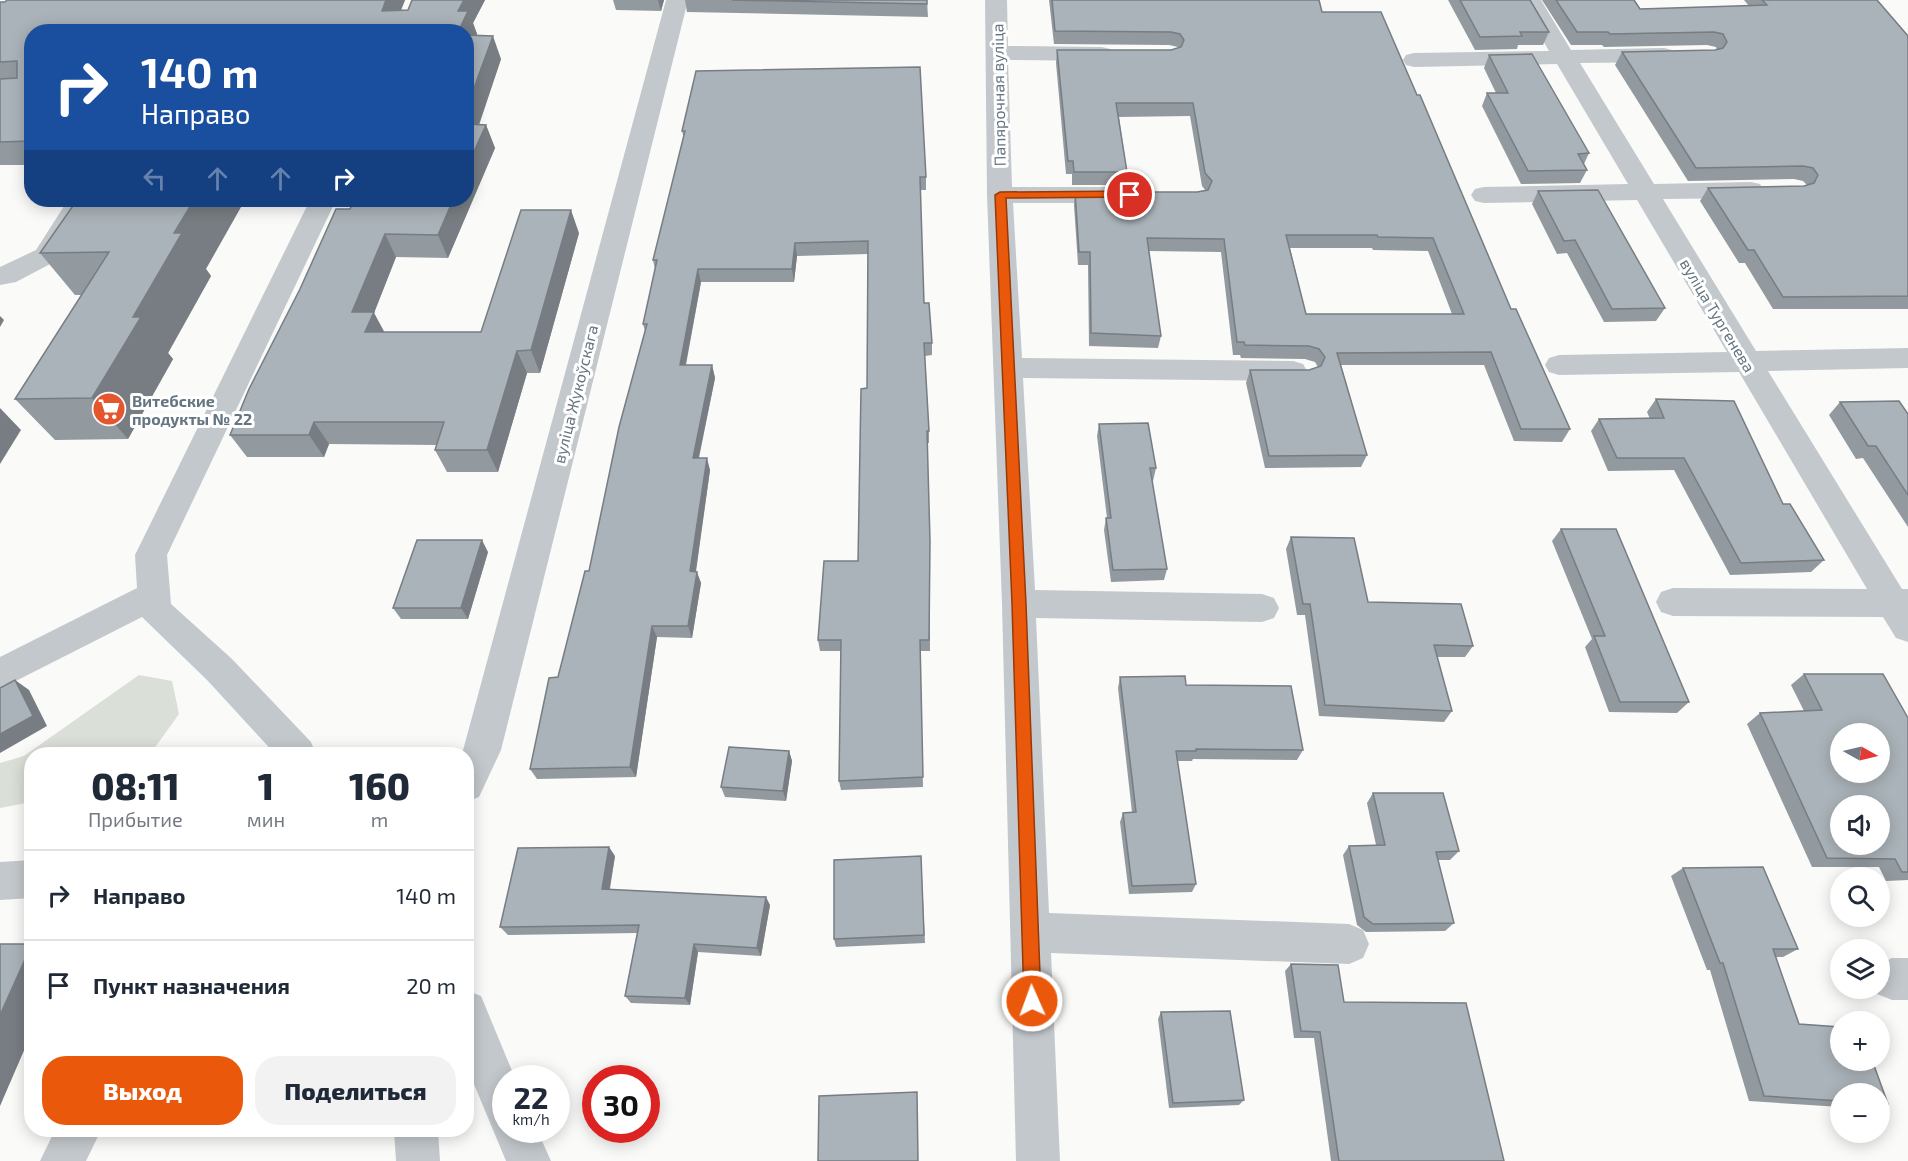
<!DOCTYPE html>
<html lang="ru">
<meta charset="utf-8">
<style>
:root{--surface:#fff;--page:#f2f2f3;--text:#1f2937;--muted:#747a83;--line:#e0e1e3;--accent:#ea580c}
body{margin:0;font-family:"Exo 2",sans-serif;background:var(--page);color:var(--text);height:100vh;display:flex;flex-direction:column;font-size:22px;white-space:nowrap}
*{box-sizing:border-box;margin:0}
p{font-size:20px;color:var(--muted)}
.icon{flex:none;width:33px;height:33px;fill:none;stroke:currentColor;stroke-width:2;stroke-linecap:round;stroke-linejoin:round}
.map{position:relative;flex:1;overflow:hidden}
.panel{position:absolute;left:24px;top:747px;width:450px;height:390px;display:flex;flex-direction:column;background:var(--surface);border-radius:24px;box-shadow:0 3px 15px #0003}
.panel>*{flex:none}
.banner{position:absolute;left:24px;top:24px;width:450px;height:183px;border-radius:24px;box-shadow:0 3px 15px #0003;background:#1a4fa0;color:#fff;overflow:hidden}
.needle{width:39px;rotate:98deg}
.controls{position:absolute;left:1830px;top:723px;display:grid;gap:12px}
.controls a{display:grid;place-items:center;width:60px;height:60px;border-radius:50%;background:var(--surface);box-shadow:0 3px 15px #0003;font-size:30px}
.speed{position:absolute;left:492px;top:1065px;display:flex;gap:12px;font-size:30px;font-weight:700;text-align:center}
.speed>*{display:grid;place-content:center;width:78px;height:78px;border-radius:50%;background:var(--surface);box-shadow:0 3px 15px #0003;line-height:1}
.speed small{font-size:15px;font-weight:400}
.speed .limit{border:9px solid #d22;background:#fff;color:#111}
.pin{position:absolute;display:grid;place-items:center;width:51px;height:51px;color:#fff;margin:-26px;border:3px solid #fff;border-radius:50%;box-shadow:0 2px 6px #0007}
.me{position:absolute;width:66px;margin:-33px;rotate:358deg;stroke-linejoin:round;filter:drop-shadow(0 0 4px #0008)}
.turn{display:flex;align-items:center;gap:21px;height:126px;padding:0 18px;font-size:27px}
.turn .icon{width:78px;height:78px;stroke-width:2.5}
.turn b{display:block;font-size:42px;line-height:51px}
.lanes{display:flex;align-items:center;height:57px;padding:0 18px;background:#0003;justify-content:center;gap:30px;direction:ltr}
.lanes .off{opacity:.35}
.eta{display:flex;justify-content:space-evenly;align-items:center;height:102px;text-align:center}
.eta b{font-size:36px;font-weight:800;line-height:42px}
.primary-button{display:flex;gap:12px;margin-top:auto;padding:12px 18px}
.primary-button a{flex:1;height:69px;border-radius:24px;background:var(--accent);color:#fff;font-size:24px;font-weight:800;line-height:69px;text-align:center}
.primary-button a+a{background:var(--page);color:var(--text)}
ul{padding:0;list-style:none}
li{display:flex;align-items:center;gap:18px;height:90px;padding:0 18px;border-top:2px solid var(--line)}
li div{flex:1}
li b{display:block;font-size:22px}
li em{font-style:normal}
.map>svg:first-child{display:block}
.green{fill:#dadfd7}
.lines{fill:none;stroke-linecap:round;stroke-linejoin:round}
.minor{fill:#c3c8cc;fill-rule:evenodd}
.wall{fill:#929a9f;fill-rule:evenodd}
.shaded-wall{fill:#777d82}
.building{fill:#aab3b9;stroke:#777d82;stroke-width:1.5;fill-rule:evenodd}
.route{fill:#ea580c;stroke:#983908;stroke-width:1.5}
.labels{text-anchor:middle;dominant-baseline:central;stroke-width:6;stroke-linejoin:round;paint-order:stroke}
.street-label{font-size:16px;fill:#657683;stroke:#fff}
.poi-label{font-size:16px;font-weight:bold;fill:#657683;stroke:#fff;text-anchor:start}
</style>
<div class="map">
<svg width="1908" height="1161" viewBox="0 0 1908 1161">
<rect width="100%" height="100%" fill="#fafaf8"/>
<!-- green -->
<path class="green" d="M139 675 172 681 179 714 156 746 146 754H32L31 802 0 808V763L24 756Z"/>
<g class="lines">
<!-- minor -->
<g class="minor">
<path d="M666 0H688L501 750 479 797 466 802V754H462Z"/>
<path d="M985 0H1007L1008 46 1102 47 1110 49 1113 54 1110 59 1102 61 1008 60 1012 187H1118L1127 189 1131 195 1127 201 1118 203H1013L1022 358 1293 361 1303 364 1307 371 1303 378 1293 381 1023 378 1035 590 1262 594 1274 598 1279 608 1274 618 1262 622 1036 618 1049 913 1349 924 1363 930 1369 944 1363 958 1349 964 1051 953 1060 1161H1016L1002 604 987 195Z"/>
<path d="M1519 0H1541L1571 50 1664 48 1672 50 1675 55 1672 60 1664 62 1580 63 1654 184 1751 182 1760 184 1764 190 1760 196 1751 198 1663 199 1756 351 1908 348V368L1768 371 1902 589H1908V642L1896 638 1883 617 1673 616 1661 612 1656 602 1661 592 1673 588 1867 589 1739 372 1559 375 1549 372 1545 365 1549 358 1559 355 1727 352 1637 200 1484 203 1475 201 1471 195 1475 189 1484 187 1628 184 1557 64 1414 67 1406 65 1403 60 1406 55 1414 53 1549 51Z"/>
<path d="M68 200H93L54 262 16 282 0 285V267L36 250Z"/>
<path d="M310 200H336L167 555 171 604 232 659 311 742 316 754H275L208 681 142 617 0 689V657L137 588 135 555Z"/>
<path d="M32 860V898L0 900V862Z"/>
<path d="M1892 958H1908V1000H1892L1877 994 1875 988H1880V964Z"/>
<path d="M466 990 481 996 515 1078H506V1130H537L551 1161H506L466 1065Z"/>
<path d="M55 1130H101L86 1161H40Z"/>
<path d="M394 1130H438L440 1161H396Z"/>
</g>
</g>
<!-- wall -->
<g class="wall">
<path d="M7 0H405L401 10H408L412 0H485L473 23 477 34 476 35 501 59 479 125H486L495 148 448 258 396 257 374 313 384 332H481L579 233 540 373H527L498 472H447L435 450 437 445 329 444 324 457H247L230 435 350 209 466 32H32V165H0V2H5Z"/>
<path d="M613 0H664L661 11 616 10Z"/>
<path d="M685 0H927L928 17 687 12Z"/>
<path d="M1049 0H1319L1322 12 1511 309 1570 429 1562 442 1514 441 1484 365H1341L1367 455 1361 467 1265 468 1246 383 1250 370H1309L1318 367 1315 362 1305 359 1241 358 1240 355H1233L1221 252 1149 251 1161 336 1158 348 1089 346 1088 265H1078L1074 205 1075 192H1197L1206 191 1202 186 1190 116 1119 117 1127 172 1126 185H1072V174H1066L1056 63 1057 50H1171L1178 48V47L1169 45 1054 44ZM1290 248H1372L1373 250 1428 251 1452 314H1306Z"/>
<path d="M1448 0H1530L1549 32 1543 45H1518L1517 49 1475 50Z"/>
<path d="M1542 0H1634L1640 9 1749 6 1744 0H1877L1908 36V309H1773L1745 263H1739L1700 201 1708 188 1804 186 1807 185 1803 181 1794 179 1688 181 1615 65 1622 52 1715 50H1717L1716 47 1707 45 1604 47 1602 45H1571Z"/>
<path d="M1489 55 1589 153 1584 164 1587 170 1580 183 1521 184 1482 106 1487 93H1496L1484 68Z"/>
<path d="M696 71 926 177V190H920L924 303 932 343V355L925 356 929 431V443H927L930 553V651H920L923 787 841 790 839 781 841 651H820L818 640 858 561 867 388 868 254 797 256 794 282H701L686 365H712L715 378 699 458 710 470 696 572 701 583 692 638 657 637 636 777 537 779 530 769 558 677 589 571 645 331 643 324 655 269 653 260 684 138 682 131Z"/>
<path d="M1538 191 1665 308 1656 321 1604 322 1567 253 1557 254 1532 204Z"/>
<path d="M77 200 206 269 211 276 168 353 173 359 128 439 55 440 15 399 82 295H75L40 253Z"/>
<path d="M1656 399 1783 504 1824 560 1811 572 1730 575 1674 470 1608 471 1591 431 1599 419H1650L1647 412Z"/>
<path d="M1840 402 1908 414V527L1863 458 1856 459 1829 415Z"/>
<path d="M1099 424 1156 468 1153 481H1152L1167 569 1164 580 1111 582 1104 530 1106 518H1107L1097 436Z"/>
<path d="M1561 529 1689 702 1677 713 1609 712 1585 647 1592 639 1552 541Z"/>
<path d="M1291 537 1368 602 1473 646 1465 657H1437L1452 711 1444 722 1319 716 1305 615H1297L1286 549Z"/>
<path d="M488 552 468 619H401L393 608Z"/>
<path d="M1804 674 1908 718V880L1886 881 1879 867H1812L1747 724 1760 713 1804 711 1791 685Z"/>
<path d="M1120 677 1186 685 1303 750 1297 760 1193 759 1192 761H1177L1196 884 1192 892 1129 894 1120 822 1123 813 1132 812 1118 688Z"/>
<path d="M789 751 792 761 786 801 725 797 721 787Z"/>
<path d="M1373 793 1459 851 1450 860H1438L1454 923 1445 931 1366 932 1357 925 1343 855 1349 846 1376 845 1367 803Z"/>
<path d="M615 856 610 889 770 905 761 956 698 952 690 1005 631 1003 625 996 637 933 508 935 500 927Z"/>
<path d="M921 856 925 943 836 947 834 939Z"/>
<path d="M1763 867 1798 949 1783 957H1775L1799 1024 1840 1027V1060H1872L1888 1104 1880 1107V1094H1840V1107L1749 1101 1710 970H1707L1671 876 1683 868Z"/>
<path d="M1291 964 1344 1002 1504 1161H1331L1314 1038H1294L1285 971Z"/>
<path d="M1161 1012 1244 1100 1239 1105 1169 1108 1158 1019Z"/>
</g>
<!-- shaded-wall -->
<g class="shaded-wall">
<path d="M386 0H405L392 32 382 11Z"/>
<path d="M464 0H485L473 23 477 34 466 55V32H458V11Z"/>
<path d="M658 0H664L661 11Z"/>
<path d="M493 36 501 59 471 148 466 137V110Z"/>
<path d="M486 125 495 148 448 258 438 235 453 200H466V169Z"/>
<path d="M194 200H245L206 269 211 276 168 353 173 359 128 439 92 398 174 233Z"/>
<path d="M571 210 579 233 540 373 531 350Z"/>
<path d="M385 234 396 257 374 313 386 335 378 355 352 312Z"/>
<path d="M795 243 797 256 794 282 792 269Z"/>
<path d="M698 269 701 282 683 378 680 365Z"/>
<path d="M0 316 4 320 0 327Z"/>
<path d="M517 351 527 373 498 472 487 450Z"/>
<path d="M712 365 715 378 696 470 693 458Z"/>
<path d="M0 408 21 430 0 464Z"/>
<path d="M314 422 329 444 324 457 309 435Z"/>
<path d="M707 458 710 470 694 583 690 571Z"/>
<path d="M482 540 488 552 468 619 461 608Z"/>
<path d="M697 572 701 583 692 638 688 626Z"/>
<path d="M652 626 657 637 636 777 630 767Z"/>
<path d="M15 680 29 690 47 726 0 753V734Z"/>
<path d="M789 751 792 761 786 801 783 791Z"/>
<path d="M609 847 615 856 608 897 602 889Z"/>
<path d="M766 897 770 905 761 956 757 948Z"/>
<path d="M32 944V1032L0 1106V1015Z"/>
<path d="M694 944 698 952 690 1005 685 998Z"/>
</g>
<!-- building -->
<g class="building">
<path d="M7 0H386L382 11 408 10 412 0H464L458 11H468L458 32H32V141L0 142V79L17 78V61L0 62V2H5Z"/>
<path d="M732 0H927V4Z"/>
<path d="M1052 0H1319L1322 12H1381L1417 95H1420L1511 309H1516L1570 429H1521L1491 352 1337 353 1367 455 1269 456 1250 370H1309L1321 366 1325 357 1319 349 1309 346 1245 345 1244 342H1237L1224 239 1147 238 1161 336 1091 333 1090 252H1079L1075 192H1197L1208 190 1212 181 1205 173 1193 103H1116L1127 172H1074L1073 161H1068L1057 50H1171L1181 47 1184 40 1180 34 1171 32 1055 31ZM1286 235H1377L1378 237 1433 238 1464 314H1306Z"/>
<path d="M1460 0H1530L1549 32H1520L1522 36 1480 37Z"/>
<path d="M1556 0H1634L1640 9 1767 5 1762 0H1877L1908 36V296L1783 297 1754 250H1748L1708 188 1804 186 1814 183 1818 175 1813 168 1803 166 1696 168 1622 52 1715 50 1723 48 1727 42 1723 34 1714 32 1610 34 1608 32H1577Z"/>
<path d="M466 35 493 36 466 110Z"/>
<path d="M1532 54 1589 153 1578 154 1587 170 1528 171 1487 93H1508L1489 55Z"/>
<path d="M920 67 926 177H920L924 303H929L932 343H924L929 431H927L930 541 929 640H920L923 777 839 781 841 640H818L824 561H858L861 389 867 388 868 241 795 243 792 269H698L680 365H712L693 458H707L690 571 697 572 688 626H652L630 767 530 769 549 678 558 677 585 571H589L619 427 647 324H643L657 260H653L685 131H682L696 71Z"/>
<path d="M466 124 486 125 466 169Z"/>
<path d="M1598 190 1665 308 1612 309 1575 240 1564 241 1538 191Z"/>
<path d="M77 200H194L174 233H182L133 317H141L92 398 15 399 109 252 40 253Z"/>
<path d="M354 200H453L438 235 385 234 352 312H374L365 332H481L521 210H571L531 350 517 351 487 450H435L444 422H314L309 435H230L249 389 300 289 336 209H350Z"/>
<path d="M1656 399 1734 401 1783 504H1790L1824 560 1741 563 1684 458H1617L1599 419 1664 418Z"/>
<path d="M1899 401 1908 414V495L1876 446H1868L1840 402Z"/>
<path d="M1148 423 1156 468H1150L1167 569 1113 570 1106 518H1111L1099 424Z"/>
<path d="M1561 529H1616L1689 702H1620L1594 636H1605Z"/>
<path d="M1291 537 1354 538 1368 602 1461 604 1473 646 1434 645 1452 711 1325 705 1310 604H1303Z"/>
<path d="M417 540H482L461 608H393Z"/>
<path d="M1804 674H1883L1908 718V872H1902L1895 859 1827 858 1760 713 1822 710ZM1840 734H1880V772H1840ZM1840 806H1880V844H1840Z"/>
<path d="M1185 676 1186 685 1291 686 1303 750 1196 749V751H1176L1196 884 1132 886 1123 813 1136 812 1120 677Z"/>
<path d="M15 680 33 716 0 734V688Z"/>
<path d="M729 747 789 751 783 791 721 787Z"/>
<path d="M1373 793H1443L1459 851 1436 852 1454 923 1373 924 1364 917 1349 846 1385 845Z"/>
<path d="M609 847 602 889 766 897 757 948 694 944 685 998 625 996 639 925 500 927 518 848Z"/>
<path d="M921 856 924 935 834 939V860Z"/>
<path d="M1763 867 1798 949H1773L1799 1024 1840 1027V1060H1872L1888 1104H1880V1094H1840V1101L1764 1096 1723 963H1720L1683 868Z"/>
<path d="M0 944H32L0 1015Z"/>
<path d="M1291 964 1338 965 1344 1002 1466 1003 1504 1161H1339L1320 1032 1301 1031Z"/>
<path d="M1230 1011 1244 1100 1173 1103 1161 1012Z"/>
<path d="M917 1092 918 1161H818L819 1096Z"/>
</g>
<!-- route -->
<path class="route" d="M1130 191 1135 195 1133 197 1006 198 1026 604 1041 1001 1039 1007 1032 1009 1026 1007 1024 1001 1012 604 995 195 1000 192Z"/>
<!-- icons -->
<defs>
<symbol id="supermarket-disc" viewBox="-11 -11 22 22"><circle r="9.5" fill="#e4572e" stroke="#fff"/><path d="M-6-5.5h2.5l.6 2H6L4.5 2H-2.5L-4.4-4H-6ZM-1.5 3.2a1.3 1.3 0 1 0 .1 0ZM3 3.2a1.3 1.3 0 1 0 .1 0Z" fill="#fff"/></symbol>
</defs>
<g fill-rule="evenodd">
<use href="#supermarket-disc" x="90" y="390" width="38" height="38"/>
</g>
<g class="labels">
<!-- street labels -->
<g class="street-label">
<text transform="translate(998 95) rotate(-91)">Папярочная вуліца</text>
<text transform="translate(1718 315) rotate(59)">вуліца Тургенева</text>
<text transform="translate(575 394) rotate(-76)">вуліца Жукоўскага</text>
</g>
<!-- poi labels -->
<g class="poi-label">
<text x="132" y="400">Витебские<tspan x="132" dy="18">продукты № 22</tspan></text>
</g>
</g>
</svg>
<div class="controls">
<a><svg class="needle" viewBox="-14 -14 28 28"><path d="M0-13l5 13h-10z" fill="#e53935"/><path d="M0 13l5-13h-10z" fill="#747a83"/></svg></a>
<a><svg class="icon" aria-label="sound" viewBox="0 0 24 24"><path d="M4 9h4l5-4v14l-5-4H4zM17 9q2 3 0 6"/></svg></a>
<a><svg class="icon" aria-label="search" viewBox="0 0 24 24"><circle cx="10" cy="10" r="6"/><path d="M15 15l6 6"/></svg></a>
<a><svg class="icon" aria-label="layers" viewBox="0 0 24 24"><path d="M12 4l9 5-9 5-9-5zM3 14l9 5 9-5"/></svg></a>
<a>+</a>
<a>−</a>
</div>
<div class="speed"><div>22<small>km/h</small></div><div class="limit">30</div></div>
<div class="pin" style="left:1130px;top:195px;background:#d93025"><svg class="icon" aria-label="arrive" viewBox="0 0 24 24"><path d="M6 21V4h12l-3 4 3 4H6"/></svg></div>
<svg class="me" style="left:1032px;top:1001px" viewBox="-20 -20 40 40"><circle r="17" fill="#ea580c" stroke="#fff" stroke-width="3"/><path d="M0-11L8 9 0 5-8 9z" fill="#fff"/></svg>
<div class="banner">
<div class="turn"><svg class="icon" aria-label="right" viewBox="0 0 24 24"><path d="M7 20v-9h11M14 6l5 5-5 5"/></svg><div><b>140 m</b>Направо</div></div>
<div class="lanes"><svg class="icon off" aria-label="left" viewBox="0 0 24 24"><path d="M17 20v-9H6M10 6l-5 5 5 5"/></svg><svg class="icon off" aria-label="ahead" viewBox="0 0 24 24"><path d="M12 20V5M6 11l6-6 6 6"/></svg><svg class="icon off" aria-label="ahead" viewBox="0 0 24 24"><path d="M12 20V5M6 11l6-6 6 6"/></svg><svg class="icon" aria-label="right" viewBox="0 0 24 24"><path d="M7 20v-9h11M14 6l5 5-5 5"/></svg></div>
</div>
<section class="panel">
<div class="eta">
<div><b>08:11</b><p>Прибытие</p></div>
<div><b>1</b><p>мин</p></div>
<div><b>160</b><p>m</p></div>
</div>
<ul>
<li><svg class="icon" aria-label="right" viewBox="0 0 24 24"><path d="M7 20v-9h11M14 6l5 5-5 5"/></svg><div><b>Направо</b></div><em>140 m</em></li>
<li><svg class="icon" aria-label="arrive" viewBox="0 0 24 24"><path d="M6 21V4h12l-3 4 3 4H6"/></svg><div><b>Пункт назначения</b></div><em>20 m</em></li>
</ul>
<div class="primary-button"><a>Выход</a><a>Поделиться</a></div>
</section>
</div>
